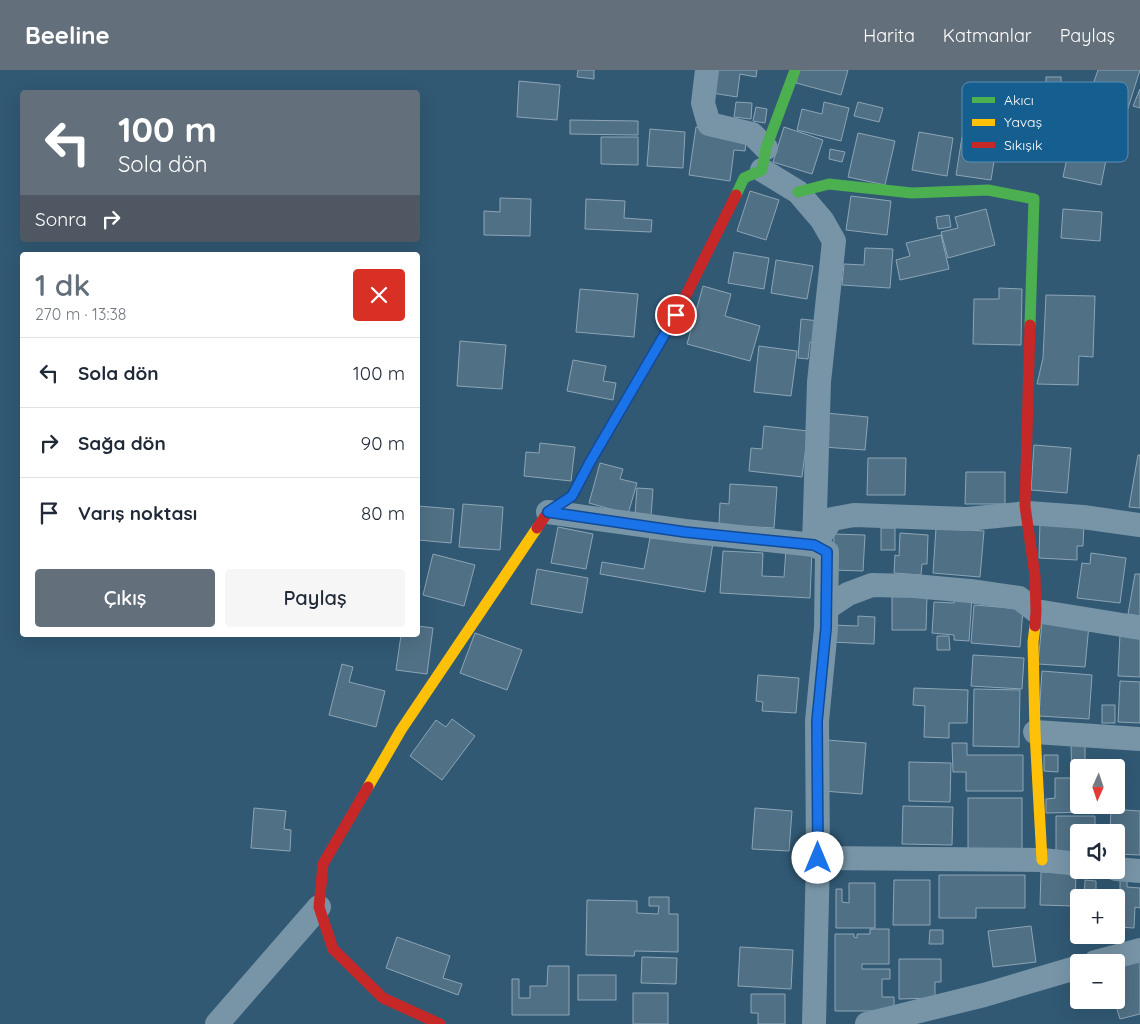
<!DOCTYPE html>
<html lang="tr">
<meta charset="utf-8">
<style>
:root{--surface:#fff;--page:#f6f6f7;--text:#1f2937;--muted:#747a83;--line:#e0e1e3;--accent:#636f7b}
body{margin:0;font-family:Quicksand,sans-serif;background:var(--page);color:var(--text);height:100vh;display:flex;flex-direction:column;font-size:19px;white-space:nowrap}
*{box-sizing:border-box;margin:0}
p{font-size:16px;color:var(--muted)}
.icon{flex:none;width:28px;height:28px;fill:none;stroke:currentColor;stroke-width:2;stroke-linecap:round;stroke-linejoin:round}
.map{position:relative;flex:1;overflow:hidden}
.panel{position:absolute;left:20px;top:182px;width:400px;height:385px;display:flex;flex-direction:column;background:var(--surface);border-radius:5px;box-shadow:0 5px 20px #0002}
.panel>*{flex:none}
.banner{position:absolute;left:20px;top:20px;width:400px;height:152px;border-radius:5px;box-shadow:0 5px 20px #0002;background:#636f7b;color:#fff;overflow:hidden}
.needle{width:32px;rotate:183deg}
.tools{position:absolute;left:1070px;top:689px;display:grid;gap:10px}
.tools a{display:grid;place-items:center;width:55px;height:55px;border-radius:5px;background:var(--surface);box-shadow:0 5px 20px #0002;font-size:25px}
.pin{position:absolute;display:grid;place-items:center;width:42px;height:42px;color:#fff;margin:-21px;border:2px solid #fff;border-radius:50%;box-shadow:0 1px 5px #0007}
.me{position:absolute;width:55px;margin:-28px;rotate:0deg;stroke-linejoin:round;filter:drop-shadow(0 0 4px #0008)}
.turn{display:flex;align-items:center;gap:18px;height:105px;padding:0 15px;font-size:22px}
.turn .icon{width:65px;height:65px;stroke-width:2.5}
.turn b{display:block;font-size:35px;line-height:42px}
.then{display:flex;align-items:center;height:48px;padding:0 15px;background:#0003;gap:10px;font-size:19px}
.round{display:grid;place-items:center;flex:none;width:52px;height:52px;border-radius:5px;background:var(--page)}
.summary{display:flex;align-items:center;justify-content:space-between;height:85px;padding:0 15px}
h1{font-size:30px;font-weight:600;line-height:38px;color:var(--accent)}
.cta{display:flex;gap:10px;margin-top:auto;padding:10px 15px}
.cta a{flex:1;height:58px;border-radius:5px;background:var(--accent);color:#fff;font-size:20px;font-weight:600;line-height:58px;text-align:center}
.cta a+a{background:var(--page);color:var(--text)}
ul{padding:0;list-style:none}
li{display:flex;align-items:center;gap:15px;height:70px;padding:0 15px;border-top:1px solid var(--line)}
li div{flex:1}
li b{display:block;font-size:19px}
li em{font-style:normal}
header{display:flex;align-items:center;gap:30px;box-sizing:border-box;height:70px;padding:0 25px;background:var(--accent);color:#fff}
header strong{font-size:24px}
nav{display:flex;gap:28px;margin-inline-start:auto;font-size:18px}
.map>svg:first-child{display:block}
.building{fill:#507085;stroke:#8da5b5}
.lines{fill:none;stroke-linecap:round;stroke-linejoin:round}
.street{stroke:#7895a7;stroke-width:24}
.fast{stroke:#4caf50;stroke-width:11}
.slow{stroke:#ffc107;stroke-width:11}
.jam{stroke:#c62828;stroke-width:11}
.route-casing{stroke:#114b97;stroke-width:12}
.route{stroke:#1a73e8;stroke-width:9}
.key{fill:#155e90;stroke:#5b8eb1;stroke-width:1}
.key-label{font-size:14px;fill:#fff}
</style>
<header>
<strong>Beeline</strong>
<nav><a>Harita</a><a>Katmanlar</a><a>Paylaş</a></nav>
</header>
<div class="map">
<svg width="1140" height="954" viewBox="0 0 1140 954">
<rect width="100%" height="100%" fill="#315974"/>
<!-- building -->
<g class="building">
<path d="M578 0H594V9L577 7Z"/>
<path d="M716 0H757L756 7 740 4 737 27 712 23Z"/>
<path d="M799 0H848L841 25 796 13Z"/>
<path d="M1098 0H1140L1122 57 1083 43Z"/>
<rect x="1046" y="7" width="15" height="18"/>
<path d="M519 11 560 15 557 50 517 47Z"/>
<path d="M1140 19V38L1133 36Z"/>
<path d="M736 32 752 33 751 49 734 47Z"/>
<path d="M824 32 849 38 841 71 797 60 802 39 822 44Z"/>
<path d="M858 32 883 38 879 52 854 46Z"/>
<path d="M756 37 767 39 765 53 753 51Z"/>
<path d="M570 50 638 51V65L570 64Z"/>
<path d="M696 57 747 64 745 81 734 80 730 111 689 105Z"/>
<path d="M784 57 823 70 812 104 773 92Z"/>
<path d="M650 59 685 62 683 98 647 96Z"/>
<path d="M919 62 953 68 947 106 912 100Z"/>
<path d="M858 63 895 71 885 115 848 107Z"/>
<path d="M601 67H638V95L601 94Z"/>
<path d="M962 67 997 73 991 110 956 105Z"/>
<path d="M1069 78 1107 85 1101 115 1063 107Z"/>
<path d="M830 79 845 82 842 92 829 89Z"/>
<path d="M750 121 779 130 766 170 737 161Z"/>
<path d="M851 126 891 131 887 165 846 160Z"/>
<path d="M500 128 531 129 530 166 484 165V141L500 142Z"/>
<path d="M586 129 625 131 624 148 652 150 651 162 585 159Z"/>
<path d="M986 139 995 175 948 188 941 162 958 158 955 147Z"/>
<path d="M1063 139 1102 142 1100 171 1061 168Z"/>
<path d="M949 145 951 157 938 159 936 147Z"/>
<path d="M941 165 949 199 900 210 896 190 910 186 906 173Z"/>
<path d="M865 178 893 179 890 218 842 215 844 194 864 195Z"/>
<path d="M734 182 769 188 764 219 728 213Z"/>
<path d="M776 190 813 196 807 229 771 223Z"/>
<path d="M703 216 731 224 725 246 760 256 750 291 687 274Z"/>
<path d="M999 218 1022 219 1021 275 973 274 974 229H999Z"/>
<path d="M580 219 638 224 634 267 576 262Z"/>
<path d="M1046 225 1095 226 1093 287 1079 286 1078 315 1037 314 1043 288Z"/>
<path d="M801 249 819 251 817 273 810 272 808 289 798 288Z"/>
<path d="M460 271 506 275 502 319 457 316Z"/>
<path d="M759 276 797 281 791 326 754 322Z"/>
<path d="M573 290 606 296 603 311 616 313 613 330 567 321Z"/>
<path d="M826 343 868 347 865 380 823 377Z"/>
<path d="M764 356 808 361 802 407 749 401 751 378 762 379Z"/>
<path d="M540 373 575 377 571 411 524 406 526 382 539 383Z"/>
<path d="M1034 375 1071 378 1067 423 1031 420Z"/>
<path d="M1138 385H1140V438L1129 437Z"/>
<path d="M868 388H906L905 425H867Z"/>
<path d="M600 393 623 399 620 409 637 413 628 444 589 433Z"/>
<path d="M966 402H1005V434H965Z"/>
<path d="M730 414 777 417 774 458 719 455 720 433 729 434Z"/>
<path d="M637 418 653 419 651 446 635 444Z"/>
<path d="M463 434 503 437 500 480 459 477Z"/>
<path d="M418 436 454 439 451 473 418 470Z"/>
<path d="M1040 451 1084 452 1083 476H1077V490L1039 488Z"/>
<path d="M558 457 593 464 586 499 551 493Z"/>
<rect x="881" y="458" width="14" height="22"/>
<path d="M936 458 984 461 980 507 933 503Z"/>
<path d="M900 463 928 465 927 494H922L921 505 894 503 895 485 899 486Z"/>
<path d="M834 464 865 465 863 501 833 500Z"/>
<path d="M650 468 713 473 705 522 600 504 602 492 644 499Z"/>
<path d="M786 478 812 479 810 528 720 523 723 481 763 483 762 506 784 507Z"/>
<path d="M1091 483 1126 488 1120 533 1077 528 1082 493 1090 494Z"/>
<path d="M433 484 475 495 464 536 423 525Z"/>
<path d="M537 499 588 508 582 543 531 534Z"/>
<path d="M1135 504H1140V546L1128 544Z"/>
<path d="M892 525 927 526 926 560H892Z"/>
<path d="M954 526 972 527 969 571 954 570V565L932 563 934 532 954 533Z"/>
<path d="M974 535 1023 539 1020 577 971 573Z"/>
<path d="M858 546 875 547 874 574 831 572 832 555 858 556Z"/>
<path d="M1042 552 1089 555 1085 597 1038 594Z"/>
<path d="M418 556 433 558 427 604 396 600 401 565H418Z"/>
<path d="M475 563 522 580 507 620 460 603Z"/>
<path d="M1120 564 1140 565V607L1118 606Z"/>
<path d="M937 566H949L950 580H937Z"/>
<path d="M973 585 1024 588 1022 619 971 616Z"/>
<path d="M342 594 353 597 349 612 385 621 376 657 329 645Z"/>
<path d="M1042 601 1092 605 1089 649 1039 646Z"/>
<path d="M758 605 799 608 796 643 762 641 763 632 756 631Z"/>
<path d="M1120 611 1140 612V653L1118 652Z"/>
<path d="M914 618 968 620 967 653H949V668L924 667 925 636 913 635Z"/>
<path d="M974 619 1020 620 1019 677 973 676Z"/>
<rect x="1102" y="635" width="13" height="18"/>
<path d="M452 649 475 666 442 710 410 686 436 650 446 657Z"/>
<path d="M827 670 866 673 862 724 823 721Z"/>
<path d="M952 673H967V685H1023V721H966V702H953Z"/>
<path d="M1071 675H1085V698H1079V735H1095V742L1046 743V729L1055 728V708H1072Z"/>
<path d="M1044 685H1058V702L1044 701Z"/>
<path d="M909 692 951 693 950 732 909 731Z"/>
<rect x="968" y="728" width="54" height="53"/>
<path d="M903 736 953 737 952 775 902 774Z"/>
<path d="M254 738 286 741 284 759 291 760 290 781 251 778Z"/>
<path d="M755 738 792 741 789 781 752 779Z"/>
<path d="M1111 739 1140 741V785L1116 784V762H1110Z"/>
<path d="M1056 746H1095V762H1079V783H1056Z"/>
<path d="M1041 802 1076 803 1075 836 1040 835Z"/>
<path d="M939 805H1025V838H976V848H939Z"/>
<path d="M1120 807H1127V817L1140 818V838L1135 837 1134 858 1116 857V828H1084L1085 810 1096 811V822L1120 823Z"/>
<path d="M894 810H930V855H893Z"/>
<path d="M849 813H875V858H836V819H842V832L849 833Z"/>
<path d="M649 827H669V844H678V882L635 881 634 886 586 885 587 830 637 831V843L658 844 659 836H649Z"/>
<path d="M1031 856 1036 892 993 897 988 861Z"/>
<path d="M870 859H889V894H862V899H890V909H882V927H894V941H835V864H854V867L857 868V864H870Z"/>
<path d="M930 860H943V874H929Z"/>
<rect x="1083" y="865" width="17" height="4"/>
<path d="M397 867 450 886 443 908 462 914 458 925 386 898Z"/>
<path d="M740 877 793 880 791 919 738 916Z"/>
<path d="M642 887 677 888 676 914 641 913Z"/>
<path d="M1140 887V944L1120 949 1114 930H1116V893Z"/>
<path d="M899 889H941V912H935V928L899 929Z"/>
<path d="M548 896H569V945H512V909H519V928H530V916H547Z"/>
<rect x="578" y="905" width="38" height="25"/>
<rect x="633" y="923" width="35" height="31"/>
<path d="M751 924H785V954H758V943H751Z"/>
</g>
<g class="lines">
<!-- street -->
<g class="street">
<path d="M707 0 703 33 709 54 752 64 766 78"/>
<path d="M762 100 798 122 822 150 834 171 819 312 814 475 827 482 826 558 817 651 818 788 814 954"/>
<path d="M548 442 685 461 814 475 832 449 854 445 967 449 1028 443 1083 447 1140 455"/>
<path d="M827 538 848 524 872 515 914 516 970 521 1019 528 1036 541 1140 558"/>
<path d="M1035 662 1140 669"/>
<path d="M818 788 1042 790 1079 794"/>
<path d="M1116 799 1140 801"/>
<path d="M1095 892 1140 880"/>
<path d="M217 954 319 837"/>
<path d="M867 954 984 925 1079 897"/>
</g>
<!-- fast -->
<g class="fast">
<path d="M798 122 829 114 912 123 988 120 1034 129 1030 255"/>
<path d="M736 125 744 108 762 100 766 78 795 0"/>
</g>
<!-- slow -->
<g class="slow">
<path d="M1035 556 1033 572 1035 662 1042 790"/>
<path d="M368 717 401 660 537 458"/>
</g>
<!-- jam -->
<g class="jam">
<path d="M1030 255 1025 436 1035 506 1036 541 1035 556"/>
<path d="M537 458 548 442 572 426 590 392 676 245 736 125"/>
<path d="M368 717 323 794 319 837 333 879 383 928 440 954"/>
</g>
</g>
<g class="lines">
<defs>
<path id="route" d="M676 245 590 392 572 426 548 442 685 462 814 475 827 482 826 558 817 651 818 788"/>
</defs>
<!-- route casing -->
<use href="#route" class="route-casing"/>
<!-- route -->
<use href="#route" class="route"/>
</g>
<!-- legend -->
<rect x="962" y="12" width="166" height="80" rx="8" class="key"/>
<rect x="972" y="27" width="23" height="6" fill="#4caf50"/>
<rect x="972" y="49" width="23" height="7" fill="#ffc107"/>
<rect x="972" y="72" width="23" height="6" fill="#c62828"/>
<g class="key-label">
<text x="1004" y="35">Akıcı</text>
<text x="1004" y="57">Yavaş</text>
<text x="1004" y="80">Sıkışık</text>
</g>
</svg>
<div class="tools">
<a><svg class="needle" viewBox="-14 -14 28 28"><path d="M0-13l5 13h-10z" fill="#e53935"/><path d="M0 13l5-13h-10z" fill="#747a83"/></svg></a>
<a><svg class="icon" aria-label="sound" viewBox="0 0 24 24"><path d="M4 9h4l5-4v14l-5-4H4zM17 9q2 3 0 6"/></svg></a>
<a>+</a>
<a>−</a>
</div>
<div class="pin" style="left:676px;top:245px;background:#d93025"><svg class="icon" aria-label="arrive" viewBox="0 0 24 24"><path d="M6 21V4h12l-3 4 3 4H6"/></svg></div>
<svg class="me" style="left:818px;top:788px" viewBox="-20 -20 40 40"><circle r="19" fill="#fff"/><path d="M0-13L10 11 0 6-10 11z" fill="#1a73e8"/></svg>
<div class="banner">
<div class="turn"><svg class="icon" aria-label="left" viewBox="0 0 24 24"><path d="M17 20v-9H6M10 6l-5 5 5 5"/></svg><div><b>100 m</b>Sola dön</div></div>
<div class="then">Sonra<svg class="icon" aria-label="right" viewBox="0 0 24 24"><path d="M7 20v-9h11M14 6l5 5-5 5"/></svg></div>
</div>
<section class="panel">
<div class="summary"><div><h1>1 dk</h1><p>270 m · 13:38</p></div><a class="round" style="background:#d93025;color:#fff"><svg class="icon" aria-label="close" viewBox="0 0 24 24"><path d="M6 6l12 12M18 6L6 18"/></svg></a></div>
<ul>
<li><svg class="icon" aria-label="left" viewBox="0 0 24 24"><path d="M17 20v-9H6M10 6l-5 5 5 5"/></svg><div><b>Sola dön</b></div><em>100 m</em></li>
<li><svg class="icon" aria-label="right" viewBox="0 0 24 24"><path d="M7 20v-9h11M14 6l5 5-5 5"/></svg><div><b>Sağa dön</b></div><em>90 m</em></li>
<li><svg class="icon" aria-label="arrive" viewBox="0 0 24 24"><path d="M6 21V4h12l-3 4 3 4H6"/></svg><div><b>Varış noktası</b></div><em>80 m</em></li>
</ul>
<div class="cta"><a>Çıkış</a><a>Paylaş</a></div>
</section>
</div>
